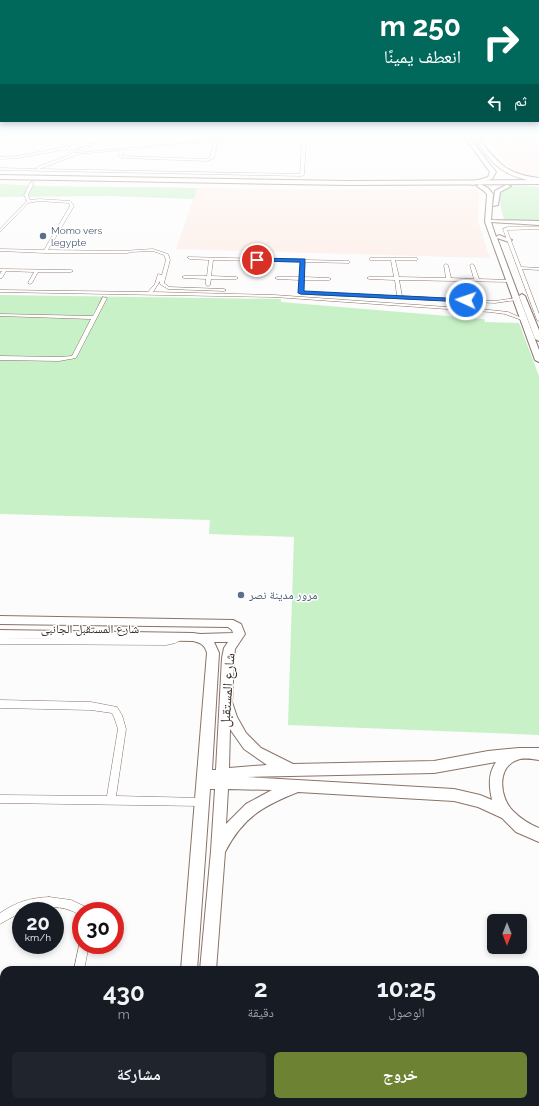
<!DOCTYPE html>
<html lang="ar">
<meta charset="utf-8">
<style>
:root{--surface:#171b24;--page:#20242c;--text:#f1f3f6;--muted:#9ea1a6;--accent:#6d8232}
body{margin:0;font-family:Raleway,"Noto Naskh Arabic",sans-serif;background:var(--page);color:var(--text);direction:rtl;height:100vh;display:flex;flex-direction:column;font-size:15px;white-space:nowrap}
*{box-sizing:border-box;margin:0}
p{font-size:13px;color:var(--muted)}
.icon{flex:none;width:22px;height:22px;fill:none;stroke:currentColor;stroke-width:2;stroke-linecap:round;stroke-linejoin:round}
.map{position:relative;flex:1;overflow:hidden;direction:ltr}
.details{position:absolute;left:0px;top:966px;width:539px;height:140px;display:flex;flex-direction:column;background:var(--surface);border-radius:12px 12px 0 0;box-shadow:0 2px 6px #0003;direction:rtl}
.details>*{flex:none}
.banner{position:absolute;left:0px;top:0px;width:539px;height:122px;box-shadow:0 2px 6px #0003;direction:rtl;background:#00695c;color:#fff;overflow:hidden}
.needle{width:26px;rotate:180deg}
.tools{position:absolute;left:487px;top:914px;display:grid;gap:8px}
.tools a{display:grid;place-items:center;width:40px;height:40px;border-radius:6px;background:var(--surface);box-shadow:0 2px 6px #0003;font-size:20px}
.speed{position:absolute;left:12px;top:902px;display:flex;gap:8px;font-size:20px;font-weight:700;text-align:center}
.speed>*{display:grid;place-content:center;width:52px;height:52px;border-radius:50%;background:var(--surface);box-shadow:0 2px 6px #0003;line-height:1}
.speed small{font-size:10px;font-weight:400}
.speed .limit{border:6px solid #d22;background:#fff;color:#111}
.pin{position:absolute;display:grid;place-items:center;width:34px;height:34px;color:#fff;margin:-17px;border:2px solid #fff;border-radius:50%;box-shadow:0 1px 4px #0007}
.me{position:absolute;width:44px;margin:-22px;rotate:273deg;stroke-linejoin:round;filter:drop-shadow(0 0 3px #0008)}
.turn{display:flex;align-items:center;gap:14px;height:84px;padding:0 12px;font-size:18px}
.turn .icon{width:52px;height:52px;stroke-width:2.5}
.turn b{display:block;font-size:28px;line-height:34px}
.then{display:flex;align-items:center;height:38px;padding:0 12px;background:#0003;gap:8px;font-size:15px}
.eta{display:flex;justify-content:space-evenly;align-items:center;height:68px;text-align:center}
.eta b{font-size:24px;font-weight:700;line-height:28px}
.button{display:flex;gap:8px;margin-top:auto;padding:8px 12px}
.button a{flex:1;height:46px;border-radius:6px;background:var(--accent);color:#fff;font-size:16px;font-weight:700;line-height:46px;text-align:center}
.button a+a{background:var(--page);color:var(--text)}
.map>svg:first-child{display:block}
.industrial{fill:#fdeee8}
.green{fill:#c8f1c7}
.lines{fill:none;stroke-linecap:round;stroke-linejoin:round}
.street-casing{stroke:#8a7367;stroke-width:1}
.secondary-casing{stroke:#8a7367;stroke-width:2}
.primary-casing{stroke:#8a7367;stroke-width:2}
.street{fill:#fff;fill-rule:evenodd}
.secondary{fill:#fff;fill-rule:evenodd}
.primary{fill:#fff;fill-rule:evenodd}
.route{fill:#1a73e8;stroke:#114b97}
.service-dot{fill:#5c6f8a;stroke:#fff;stroke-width:1.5}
.labels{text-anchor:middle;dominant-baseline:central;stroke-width:3;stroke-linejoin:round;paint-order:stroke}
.far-service-label{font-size:10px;fill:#4e5e75;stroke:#fff;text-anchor:start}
.service-label{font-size:12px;fill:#4e5e75;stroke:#fff;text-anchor:start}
.street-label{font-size:12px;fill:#3a302b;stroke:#fff}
.near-street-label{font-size:14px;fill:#3a302b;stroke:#fff}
</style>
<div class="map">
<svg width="539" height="1106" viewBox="0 0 539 1106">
<rect width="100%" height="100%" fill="#fcfcfc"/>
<!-- industrial -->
<g class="industrial">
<path d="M483 135H539V176H518Z"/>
<path d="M197 188 330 190 476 189 479 193 478 221 490 258 176 249Z"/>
</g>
<!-- green -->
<g class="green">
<path d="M0 184C66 188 132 186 197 188L194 199 108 196 0 197Z"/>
<path d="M539 187V221L504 220 498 195C506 183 527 187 539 187Z"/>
<path d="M0 295 281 299V302L484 319 485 322 519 323 539 376V735L288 725 294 537 209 534 210 520 0 514Z"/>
</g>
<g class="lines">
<defs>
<g id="street">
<path d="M0 135 54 136 60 138 75 153 273 135H285L217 142 214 158 207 161 123 158 118 156 121 150 79 154 39 169 300 174 302 139 292 135H297L306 139 304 175 302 176 0 170V168L37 169V167L72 154 67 149 17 158 0 159V157L17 156 66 147 58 140 54 138 0 137ZM214 142 210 157 207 159 122 156 124 150Z"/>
<path d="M93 143 96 144 79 151 76 150Z"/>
<path d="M32 182 34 183 28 195 30 200 39 199 70 201 74 206 48 250 121 251 153 249 168 254 170 260 164 283 169 287 224 289 226 290 224 291 168 289 160 284V281L153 292 274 295 490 310 508 312 526 320 524 321 505 314 490 312 274 297 0 292V290L148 292 155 284 158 274 162 275 166 260 164 255 153 251 130 252 128 253H45L0 251V249L44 250 70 206 69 203 39 201 28 203 0 232V229L27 201 24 195 30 183Z"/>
<path d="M508 227H539V229L507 230 521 267 539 268V270L522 269 539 314V321L537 320 503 229Z"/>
<path d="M188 257 347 261H349V263L305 262 304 277 329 278 331 279 329 280H304L303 292 397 296 395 280 369 279 367 278 369 277H394L391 260H370V258H417V260H395L399 277 446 278 444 265 446 264 448 265 451 278 474 279 470 265 472 264 474 265 479 279 510 280 512 281 510 282 399 280 402 296 495 301 516 298 518 299 516 300 495 303 301 294 299 293 300 280 277 279 275 278 277 277H300L301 262 213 260 211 276 236 277 238 278 236 279H211L210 285 208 286 206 285V279L184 278 182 277 184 276H207L209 260 190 259 188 258Z"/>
<path d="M0 269 71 270 73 271 71 272H38L32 283 30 284 28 283 34 272 6 271 2 278H0V274L2 271H0Z"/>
<path d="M103 297 107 298 76 358 59 361 0 360V356L59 357 72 356 91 319 0 316V314L93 316Z"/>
<path d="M179 634 182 635 183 637C179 643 172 644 166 645L0 644V638L166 639Z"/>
<path d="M0 700 91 702 117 707 122 715 126 729 116 796 202 798 205 799 207 802 205 805 202 806 0 803V795L107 796 118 729 114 717 112 713 91 710 0 708Z"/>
<path d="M49 897 71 900 86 907 87 911H81V916C78 914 75 912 72 911 56 904 38 908 21 911V912L0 924V913C17 902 29 898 49 897Z"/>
<path d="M80 941 81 945H89L84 970H74Z"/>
<rect x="535" y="985" width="4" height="10"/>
<path d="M49 1102H61L60 1106H48Z"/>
<rect x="301" y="1102" width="12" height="4"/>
<path d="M520 1102H532L533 1106H521Z"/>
</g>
<g id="secondary">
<path d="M463 135H467L496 172 492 179 472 185 469 183 488 177 490 172Z"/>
<path d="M472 135H476C497 161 503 174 539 178V182C502 177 492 164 472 135Z"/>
<path d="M480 184 488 188 493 194 491 220 539 221V225L491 222 496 237 499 235 512 240 509 242 497 238 539 350V362L535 360 485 222 487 194C484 190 480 189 477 186Z"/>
<path d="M506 185 511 186 500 192 498 205 493 206 495 191Z"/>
<path d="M522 294 525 296 539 330V341L535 339 519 296Z"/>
<path d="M0 616 233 620 241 624 245 634 235 649 234 658 232 702 237 717 246 733 261 748 293 764 434 761 488 751 519 748H539V760C533 759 526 758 520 759 496 765 499 797 513 811 521 819 529 824 539 828V842L516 832 502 818 478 807 454 801 298 792C263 806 243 817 225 852L216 970H200L211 851 215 789H210L197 970H181L207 653C205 645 201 643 193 641L0 638V630L193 633 200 634 233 633 232 630 228 627 0 624ZM214 642H228L224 648 222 658 216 770H212L219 653ZM230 729 244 749 267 765 229 768ZM496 762C488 774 489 786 492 800L480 795 454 789 247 777 434 773ZM228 789 272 790 246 804 226 824Z"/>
<path d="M169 1102H187L186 1106H168Z"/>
<rect x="192" y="1102" width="18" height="4"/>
</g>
<path id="primary" d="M0 175 348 181 539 180V184L348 185 0 179Z"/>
</defs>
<!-- street casing -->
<use href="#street" class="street-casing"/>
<!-- secondary casing -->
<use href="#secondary" class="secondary-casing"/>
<!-- primary casing -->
<use href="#primary" class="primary-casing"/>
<!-- street -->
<use href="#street" class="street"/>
<!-- secondary -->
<use href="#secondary" class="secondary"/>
<!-- primary -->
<use href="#primary" class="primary"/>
</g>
<!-- sky -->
<linearGradient id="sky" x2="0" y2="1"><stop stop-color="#80cded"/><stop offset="0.47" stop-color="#fefefe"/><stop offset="1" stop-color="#fefefe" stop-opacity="0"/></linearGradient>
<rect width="539" height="290" fill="url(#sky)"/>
<!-- route -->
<path class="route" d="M255 258 305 259 304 291 466 299 469 300 466 302 301 294 298 293 300 262 257 261Z"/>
<!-- markers -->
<g class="service-dot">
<circle cx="43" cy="236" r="4"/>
<circle cx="241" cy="595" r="4"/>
</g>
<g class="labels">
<!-- far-service labels -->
<g class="far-service-label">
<text x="51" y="230">Momo vers<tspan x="51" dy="12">legypte</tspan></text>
</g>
<!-- service labels -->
<g class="service-label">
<text x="249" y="595">مرور مدينة نصر</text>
</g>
<!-- street labels -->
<g class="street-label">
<text x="90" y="629">شارع المستقبل الجانبى</text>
</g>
<!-- near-street labels -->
<g class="near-street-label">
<text transform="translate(227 690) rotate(-86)">شارع المستقبل</text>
</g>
</g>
</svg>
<div class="tools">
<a><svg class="needle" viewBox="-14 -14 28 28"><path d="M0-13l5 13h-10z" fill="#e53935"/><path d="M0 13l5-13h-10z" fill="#9ea1a6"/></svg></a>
</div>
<div class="speed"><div>20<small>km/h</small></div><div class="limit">30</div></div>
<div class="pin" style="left:257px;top:260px;background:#d93025"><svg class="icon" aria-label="arrive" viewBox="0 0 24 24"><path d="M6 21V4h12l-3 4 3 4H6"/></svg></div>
<svg class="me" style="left:466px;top:300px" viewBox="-20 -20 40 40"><circle r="17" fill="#1a73e8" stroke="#fff" stroke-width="3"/><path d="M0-11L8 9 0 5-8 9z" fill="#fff"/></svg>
<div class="banner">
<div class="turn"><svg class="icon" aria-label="right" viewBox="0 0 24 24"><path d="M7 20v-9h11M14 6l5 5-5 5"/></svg><div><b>250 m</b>انعطف يمينًا</div></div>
<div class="then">ثم<svg class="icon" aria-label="left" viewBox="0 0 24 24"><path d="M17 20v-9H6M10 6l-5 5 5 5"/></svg></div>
</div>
<section class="details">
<div class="eta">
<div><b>10:25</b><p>الوصول</p></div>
<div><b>2</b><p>دقيقة</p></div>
<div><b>430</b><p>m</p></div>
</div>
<div class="button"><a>خروج</a><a>مشاركة</a></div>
</section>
</div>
